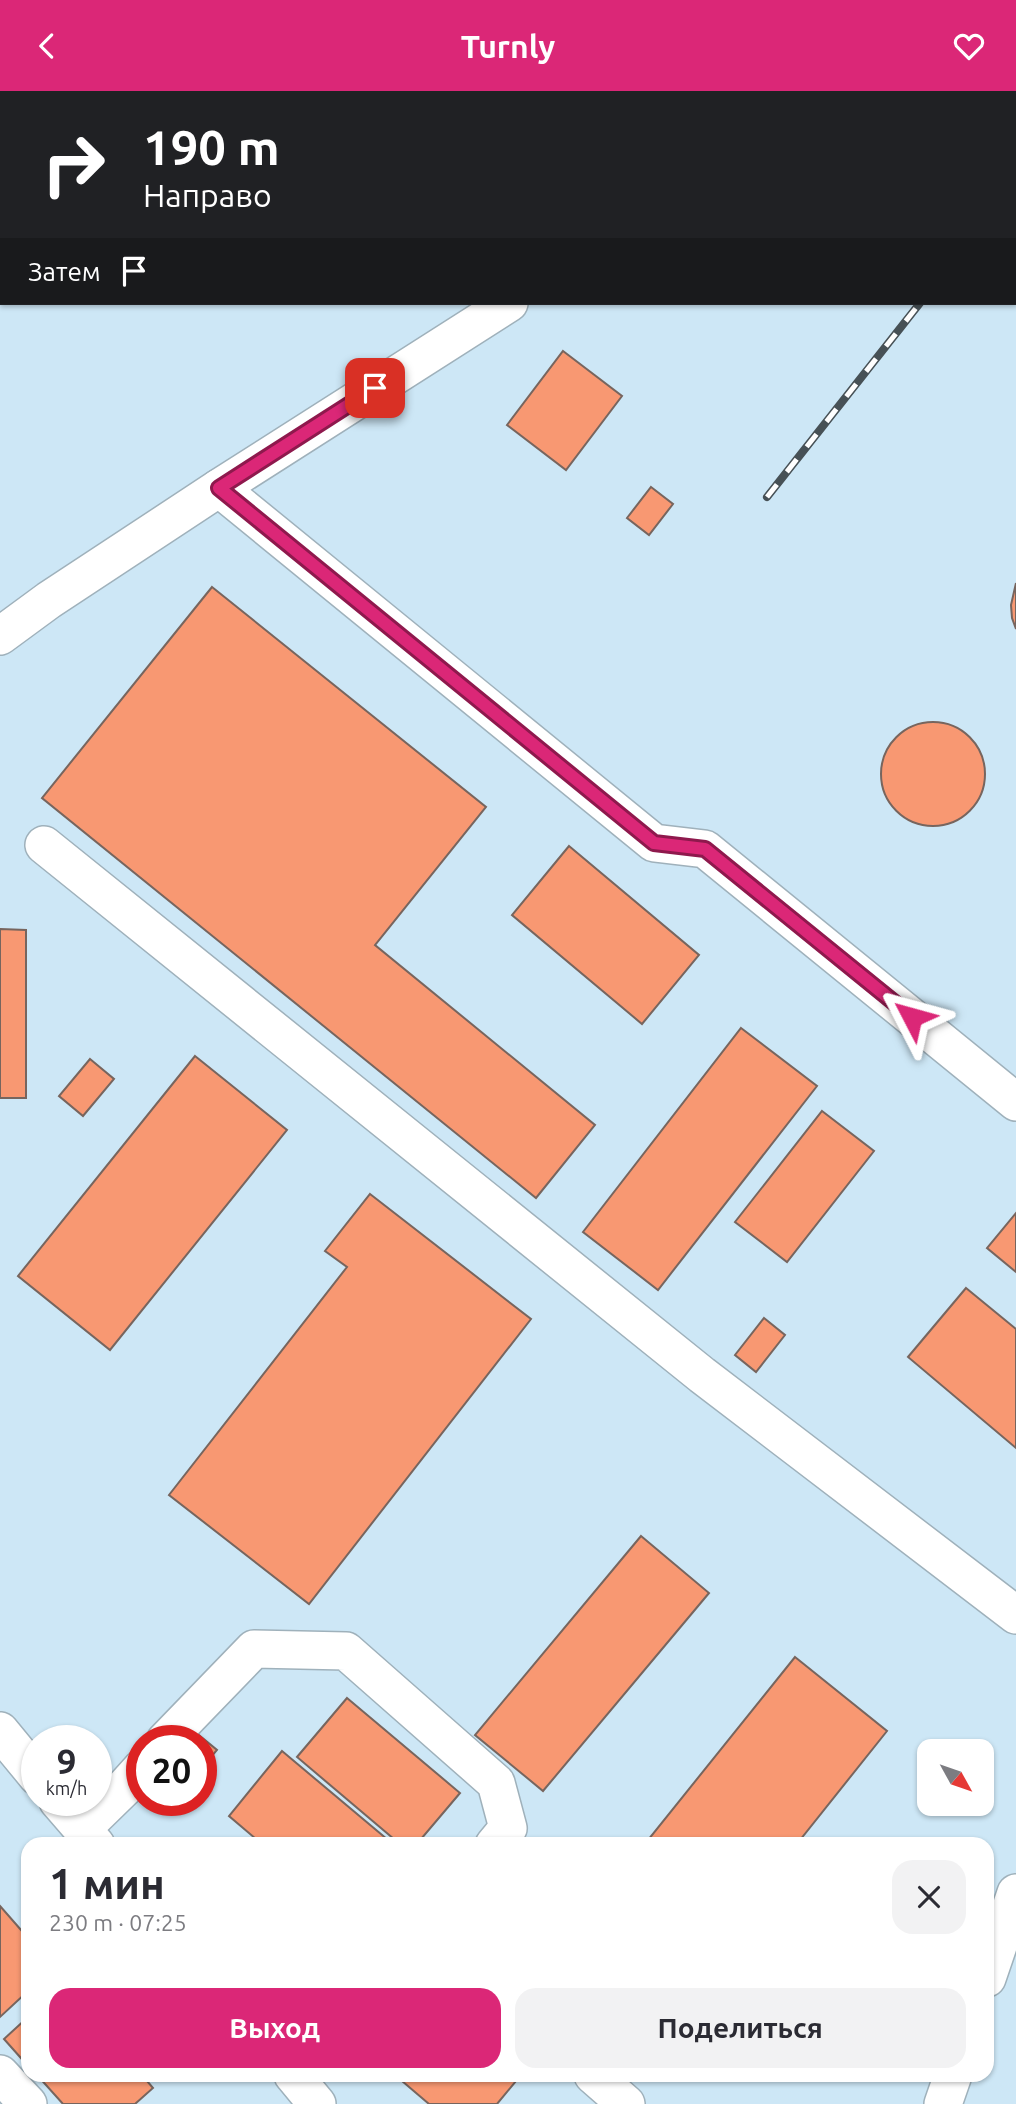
<!DOCTYPE html>
<html lang="ru">
<meta charset="utf-8">
<style>
:root{--surface:#fff;--page:#f2f2f3;--text:#2b2b33;--muted:#7c7c81;--accent:#db2777}
body{margin:0;font-family:Ubuntu,sans-serif;background:var(--page);color:var(--text);height:100vh;display:flex;flex-direction:column;font-size:26px;white-space:nowrap}
*{box-sizing:border-box;margin:0}
p{font-size:23px;color:var(--muted)}
.icon{flex:none;width:38px;height:38px;fill:none;stroke:currentColor;stroke-width:2;stroke-linecap:round;stroke-linejoin:round}
.map{position:relative;flex:1;overflow:hidden}
.drawer{position:absolute;left:21px;top:1746px;width:973px;height:245px;display:flex;flex-direction:column;background:var(--surface);border-radius:21px;box-shadow:0 2px 5px #0004}
.drawer>*{flex:none}
.banner{position:absolute;left:0px;top:0px;width:1017px;height:214px;box-shadow:0 2px 5px #0004;background:#202124;color:#fff;overflow:hidden}
.needle{width:46px;rotate:130deg}
.controls{position:absolute;left:917px;top:1648px;display:grid;gap:14px}
.controls a{display:grid;place-items:center;width:77px;height:77px;border-radius:14px;background:var(--surface);box-shadow:0 2px 5px #0004;font-size:35px}
.speed{position:absolute;left:21px;top:1634px;display:flex;gap:14px;font-size:35px;font-weight:700;text-align:center}
.speed>*{display:grid;place-content:center;width:91px;height:91px;border-radius:50%;background:var(--surface);box-shadow:0 2px 5px #0004;line-height:1}
.speed small{font-size:18px;font-weight:400}
.speed .limit{border:10px solid #d22;background:#fff;color:#111}
.pin{position:absolute;display:grid;place-items:center;width:60px;height:60px;color:#fff;margin:-30px;border-radius:14px;box-shadow:0 4px 10px #0006}
.me{position:absolute;width:77px;margin:-38px;rotate:309deg;stroke-linejoin:round;filter:drop-shadow(0 0 5px #0008)}
.turn{display:flex;align-items:center;gap:24px;height:147px;padding:0 28px;font-size:32px}
.turn .icon{width:91px;height:91px;stroke-width:2.5}
.turn b{display:block;font-size:49px;line-height:60px}
.then{display:flex;align-items:center;height:66px;padding:0 28px;background:#0003;gap:14px;font-size:26px}
.round{display:grid;place-items:center;flex:none;width:74px;height:74px;border-radius:21px;background:var(--page)}
.summary{display:flex;align-items:center;justify-content:space-between;height:119px;padding:0 28px}
h1{font-size:42px;font-weight:700;line-height:52px}
.button{display:flex;gap:14px;margin-top:auto;padding:14px 28px}
.button a{flex:1;height:80px;border-radius:21px;background:var(--accent);color:#fff;font-size:28px;font-weight:700;line-height:80px;text-align:center}
.button a+a{background:var(--page);color:var(--text)}
header{display:flex;justify-content:space-between;align-items:center;height:91px;padding:0 28px;background:var(--accent);color:#fff;font-size:32px;font-weight:700}
.map>svg:first-child{display:block}
.built{fill:#cde7f6;fill-rule:evenodd}
.building{fill:#f89872;stroke:#77655e;stroke-width:2}
.lines{fill:none;stroke-linecap:round;stroke-linejoin:round}
.minor-casing{stroke:#9fb1bb;stroke-width:40}
.minor{stroke:#fff;stroke-width:37}
.rail-casing{stroke:#475156;stroke-width:8}
.rail{stroke:#fff;stroke-width:5;stroke-dasharray:16;stroke-linecap:butt}
.route-casing{stroke:#8e194d;stroke-width:18}
.route{stroke:#db2777;stroke-width:12}
</style>
<header><svg class="icon" aria-label="back" viewBox="0 0 24 24"><path d="M15 5l-7 7 7 7"/></svg>Turnly<svg class="icon" aria-label="heart" viewBox="0 0 24 24"><path d="M12 20l-8-8c-3-5 5-10 8-4 3-6 11-1 8 4z"/></svg></header>
<div class="map">
<svg width="1016" height="2013" viewBox="0 0 1016 2013">
<rect width="100%" height="100%" fill="#dff3fd"/>
<!-- built -->
<path class="built" d="M0 0H1016V2013H0ZM2 2H1015V212H2ZM37 1650H96V1710H37ZM142 1650H201V1710H142ZM929 1661H982V1713H929ZM28 1754H987V1984H28Z"/>
<!-- building -->
<g class="building">
<path d="M199 0H275L277 2H198Z"/>
<path d="M563 260 622 305 566 379 507 334Z"/>
<path d="M651 396 673 413 649 444 627 427Z"/>
<path d="M1016 492V538L1012 527 1011 514Z"/>
<path d="M212 496 486 716 375 854 595 1034 536 1107 42 707Z"/>
<circle cx="933" cy="683" r="52"/>
<path d="M569 755 699 864 642 933 512 824Z"/>
<path d="M0 838 26 839V1007H0Z"/>
<path d="M741 937 817 995 658 1199 583 1141Z"/>
<path d="M195 965 287 1039 110 1259 18 1185Z"/>
<path d="M90 968 114 988 83 1025 59 1005Z"/>
<path d="M822 1020 874 1060 787 1171 735 1131Z"/>
<path d="M370 1103 531 1228 309 1513 169 1404 347 1176 325 1160Z"/>
<path d="M1016 1122V1181L987 1157Z"/>
<path d="M966 1197 1016 1238V1357L908 1266Z"/>
<path d="M764 1227 785 1244 756 1281 735 1264Z"/>
<path d="M641 1445 709 1502 543 1700 475 1644Z"/>
<path d="M795 1566 887 1640 796 1754H644Z"/>
<path d="M347 1607 460 1702 416 1754H401L297 1666Z"/>
<path d="M194 1640 217 1659 201 1678V1650H185Z"/>
<path d="M282 1660 394 1754H263L229 1725Z"/>
<path d="M0 1815 28 1847V1900L0 1926Z"/>
<path d="M28 1926V1975L4 1948Z"/>
<path d="M37 1984H142L153 1997 135 2013H63Z"/>
<path d="M395 1984H521L497 2013H429Z"/>
</g>
<g class="lines">
<defs>
<g id="minor">
<path d="M832 2 833 0"/>
<path d="M219 397 654 752 705 758 1016 1011"/>
<path d="M0 545 49 509 219 397 509 212"/>
<path d="M44 754 702 1284 1016 1524"/>
<path d="M0 1640 37 1685"/>
<path d="M165 1650 254 1558 346 1560 496 1692 508 1737 494 1754"/>
<path d="M58 1710 96 1754"/>
<path d="M82 1738 123 1698 142 1677"/>
<path d="M987 1887 1016 1802"/>
<path d="M0 1983 28 2013"/>
<path d="M293 1984 317 2013"/>
<path d="M593 1984 626 2013"/>
<path d="M943 2013 953 1984"/>
</g>
</defs>
<!-- minor casing -->
<use href="#minor" class="minor-casing"/>
<!-- minor -->
<use href="#minor" class="minor"/>
<defs>
<g id="rail">
<path d="M302 2 304 0"/>
<path d="M361 2 363 0"/>
<path d="M1015 90 1016 89"/>
<path d="M767 406 920 212"/>
</g>
</defs>
<!-- rail casing -->
<use href="#rail" class="rail-casing"/>
<!-- rail -->
<use href="#rail" class="rail"/>
</g>
<g class="lines">
<defs>
<path id="route" d="M375 297 219 397 654 752 705 758 912 926"/>
</defs>
<!-- route casing -->
<use href="#route" class="route-casing"/>
<!-- route -->
<use href="#route" class="route"/>
</g>
</svg>
<div class="controls">
<a><svg class="needle" viewBox="-14 -14 28 28"><path d="M0-13l5 13h-10z" fill="#e53935"/><path d="M0 13l5-13h-10z" fill="#7c7c81"/></svg></a>
</div>
<div class="speed"><div>9<small>km/h</small></div><div class="limit">20</div></div>
<div class="pin" style="left:375px;top:297px;background:#d93025"><svg class="icon" aria-label="arrive" viewBox="0 0 24 24"><path d="M6 21V4h12l-3 4 3 4H6"/></svg></div>
<svg class="me" style="left:912px;top:926px" viewBox="-20 -20 40 40"><path d="M0-17L14 15 0 8-14 15z" fill="#db2777" stroke="#fff" stroke-width="4"/></svg>
<div class="banner">
<div class="turn"><svg class="icon" aria-label="right" viewBox="0 0 24 24"><path d="M7 20v-9h11M14 6l5 5-5 5"/></svg><div><b>190 m</b>Направо</div></div>
<div class="then">Затем<svg class="icon" aria-label="arrive" viewBox="0 0 24 24"><path d="M6 21V4h12l-3 4 3 4H6"/></svg></div>
</div>
<section class="drawer">
<div class="summary"><div><h1>1 мин</h1><p>230 m · 07:25</p></div><a class="round"><svg class="icon" aria-label="close" viewBox="0 0 24 24"><path d="M6 6l12 12M18 6L6 18"/></svg></a></div>
<div class="button"><a>Выход</a><a>Поделиться</a></div>
</section>
</div>
